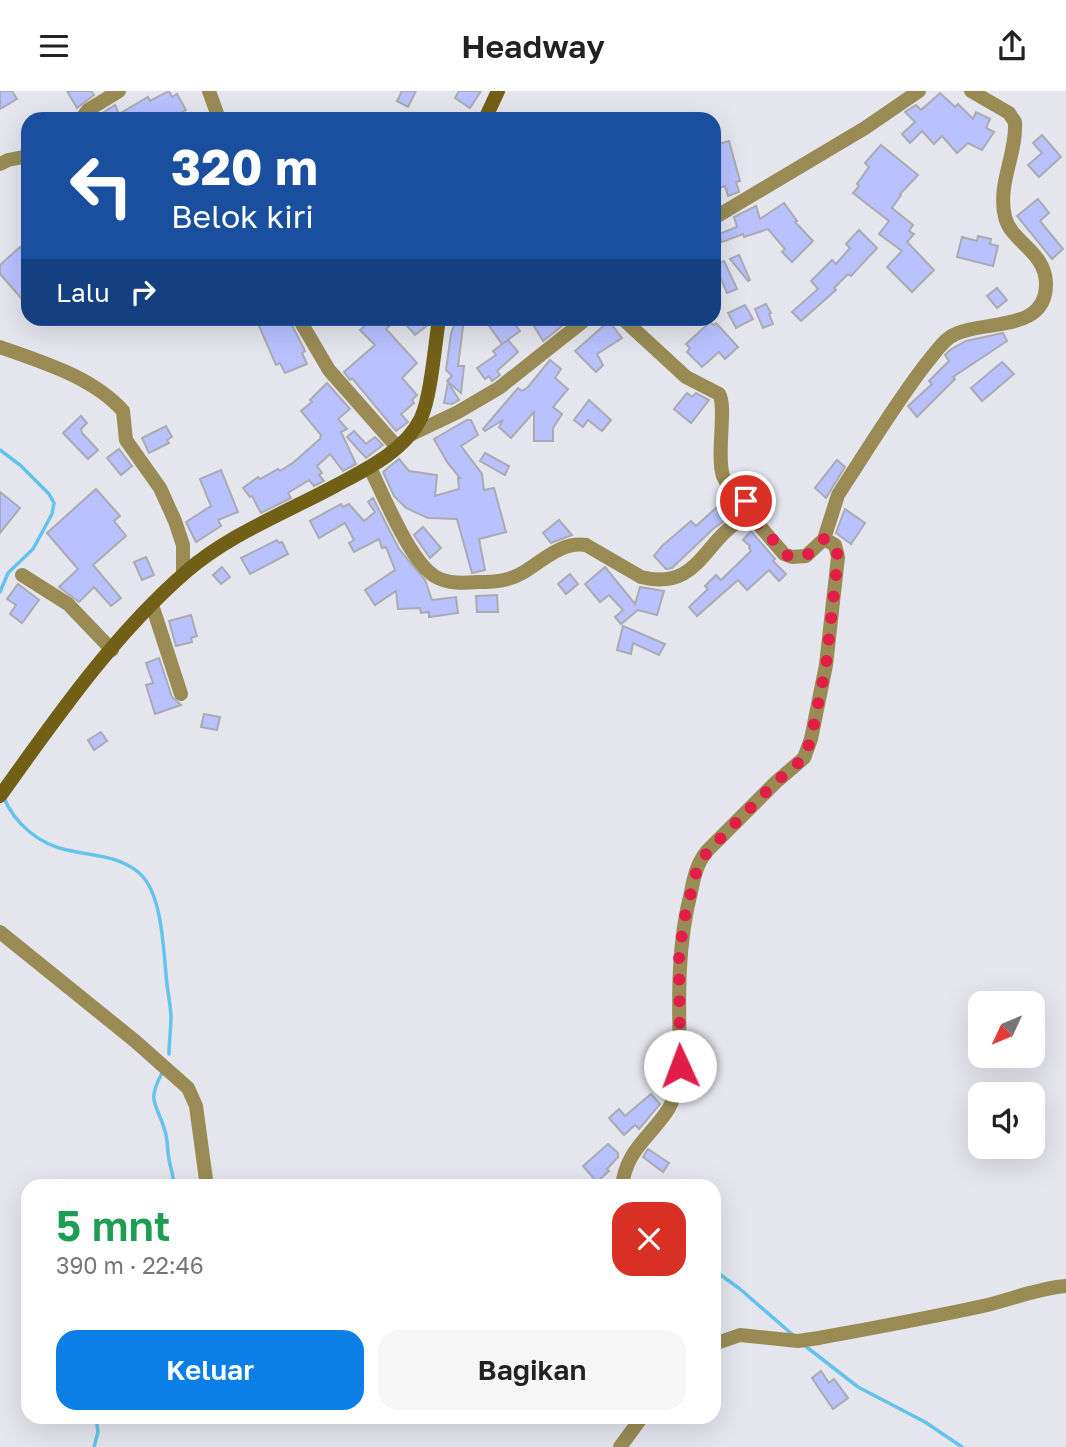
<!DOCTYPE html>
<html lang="id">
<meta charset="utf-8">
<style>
:root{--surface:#fff;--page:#f6f6f6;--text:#222;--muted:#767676;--accent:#0c7fe6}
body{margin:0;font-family:"Golos Text",sans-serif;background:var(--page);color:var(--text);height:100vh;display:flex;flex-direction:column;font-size:26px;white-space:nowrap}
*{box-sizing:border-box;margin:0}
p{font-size:23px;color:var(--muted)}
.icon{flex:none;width:38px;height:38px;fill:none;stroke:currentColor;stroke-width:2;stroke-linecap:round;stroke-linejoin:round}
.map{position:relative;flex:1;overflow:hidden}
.side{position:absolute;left:21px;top:1088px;width:700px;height:245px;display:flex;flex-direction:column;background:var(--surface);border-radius:21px;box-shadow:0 7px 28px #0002}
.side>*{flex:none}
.top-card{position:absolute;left:21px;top:21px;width:700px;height:214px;border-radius:21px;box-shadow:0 7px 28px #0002;background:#1a4fa0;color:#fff;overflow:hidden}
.needle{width:46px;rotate:226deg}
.tools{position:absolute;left:968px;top:900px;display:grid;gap:14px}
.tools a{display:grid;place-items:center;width:77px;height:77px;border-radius:14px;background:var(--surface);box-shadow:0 7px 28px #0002;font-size:35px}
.pin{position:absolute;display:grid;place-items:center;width:60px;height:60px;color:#fff;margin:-30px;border:4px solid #fff;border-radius:50%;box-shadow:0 2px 7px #0007}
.me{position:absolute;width:77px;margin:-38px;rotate:358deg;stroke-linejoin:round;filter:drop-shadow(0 0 5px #0008)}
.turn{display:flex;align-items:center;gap:24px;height:147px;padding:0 35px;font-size:32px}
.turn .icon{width:91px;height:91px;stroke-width:2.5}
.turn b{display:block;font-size:49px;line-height:60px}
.then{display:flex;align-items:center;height:66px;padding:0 35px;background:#0003;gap:14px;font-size:26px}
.round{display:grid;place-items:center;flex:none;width:74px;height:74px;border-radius:21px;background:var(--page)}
.head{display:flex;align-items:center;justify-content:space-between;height:119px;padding:0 35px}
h1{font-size:42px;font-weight:600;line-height:52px;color:#1e9e55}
.cta{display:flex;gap:14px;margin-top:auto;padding:14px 35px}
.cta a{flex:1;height:80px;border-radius:21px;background:var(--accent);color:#fff;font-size:28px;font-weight:600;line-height:80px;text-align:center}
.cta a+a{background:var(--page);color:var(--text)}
header{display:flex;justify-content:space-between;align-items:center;height:91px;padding:0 35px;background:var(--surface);font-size:32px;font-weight:600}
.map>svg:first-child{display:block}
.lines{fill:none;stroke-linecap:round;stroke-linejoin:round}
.stream{stroke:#63c3ed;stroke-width:3.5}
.building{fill:#b9c1ff;stroke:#aaabb2;stroke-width:2}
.minor{stroke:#9a8b55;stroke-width:14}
.secondary{stroke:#726016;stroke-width:14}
.route{stroke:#e11d48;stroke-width:12;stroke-dasharray:0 21.6}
</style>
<header><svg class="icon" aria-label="menu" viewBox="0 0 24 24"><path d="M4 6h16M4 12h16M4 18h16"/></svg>Headway<svg class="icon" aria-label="share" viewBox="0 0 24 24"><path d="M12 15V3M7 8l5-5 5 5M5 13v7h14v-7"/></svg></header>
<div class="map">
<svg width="1066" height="1356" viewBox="0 0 1066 1356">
<rect width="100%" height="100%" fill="#e4e5ed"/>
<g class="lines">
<!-- stream -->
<g class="stream">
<path d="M0 359 20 374 49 403 54 412 52 423 33 458 8 482 0 501"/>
<path d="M4 707C15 733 39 753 67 759 92 765 117 764 138 781 162 800 163 855 166 883 167 897 170 911 171 925 171 938 169 951 169 963"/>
<path d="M162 982C146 1012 157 1012 165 1040 168 1049 167 1059 169 1068 170 1078 175 1085 173 1096"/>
<path d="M714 1179 740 1198 793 1244"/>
<path d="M804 1254 858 1296 925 1331 962 1356"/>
<path d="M94 1356 98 1341 96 1326"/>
</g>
</g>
<!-- building -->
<g class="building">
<path d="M0 0H12L17 8 0 18Z"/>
<path d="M67 0H91L94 4 77 17Z"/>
<path d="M169 0 172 6 177 3 186 19 179 23 181 28H93L115 14 119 23 148 6 150 10Z"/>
<path d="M402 0H416L408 16 397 10Z"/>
<path d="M459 0H481L470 17 455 7Z"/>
<path d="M940 2 955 16 958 13 973 28 976 21 990 28 986 37 994 41 982 59 968 52 957 62 942 45 934 53 922 40 910 52 902 43 915 31 905 21 916 14 921 19Z"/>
<path d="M1042 44 1061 66 1039 86 1028 74 1042 62 1033 52Z"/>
<path d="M729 50 740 90 736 91 739 101 728 105 725 95 714 99V54Z"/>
<path d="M881 54 918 84 900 103 901 104 892 117 913 134 909 140 914 143 907 151 934 179 912 201 887 176 902 160 879 143 889 130 853 102 859 95 857 93 869 76 865 72Z"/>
<path d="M1038 108 1049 122 1040 130 1063 158 1052 168 1017 125Z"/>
<path d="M784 112 797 130 795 131 813 150 792 171 782 161 785 158 768 138 744 146 743 143 722 151 719 143 737 136 734 126 756 115 760 128Z"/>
<path d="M859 139 877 157 851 185 848 183 834 197 836 199 801 230 792 221 818 198 811 190 832 169 836 173 850 157 846 153Z"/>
<path d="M978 145 991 148 990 153 998 155 993 175 957 166 962 146 977 150Z"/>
<path d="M20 156 28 165V215L0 183V174Z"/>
<path d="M739 164 750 189 748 190 730 168Z"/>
<path d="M724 170 737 198 727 202 715 174Z"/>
<path d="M997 197 1007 209 997 217 987 205Z"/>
<path d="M766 213 771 222 769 223 773 233 763 237 755 218Z"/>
<path d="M745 214 753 228 736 237 728 222Z"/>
<path d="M256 228H289L305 260 302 262 307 273 285 282 280 272 276 274Z"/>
<path d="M372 228H397L386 238 417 272 402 287 417 304 412 309 414 312 401 323 408 331 396 340 352 287 350 289 344 281 375 254 360 239Z"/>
<path d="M401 228H429V233L415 244Z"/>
<path d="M456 228H464L458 275H464L461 302 447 290 452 285 446 279 451 243Z"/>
<path d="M494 228H511L520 240 502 253 487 232Z"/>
<path d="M546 228H571L543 250 534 235Z"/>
<path d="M609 230 622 247 597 263 603 274 596 281 575 260Z"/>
<path d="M710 231 714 234 716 232 738 256 725 268 719 261 702 276 687 261 690 257 686 253Z"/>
<path d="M1003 242 1007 250 953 286 955 288 917 326 908 315 932 293 929 290 949 270 945 264 950 259 966 250Z"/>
<path d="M508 249 518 261 497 280 500 284 492 290 489 285 485 288 477 277 496 264 493 260Z"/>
<path d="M550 269 561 278 555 287 568 298 553 316 562 323 553 337V350H534V321L511 347 499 336 503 329 485 340 483 338 518 297 522 300 528 296Z"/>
<path d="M1002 271 1014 283 982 310 971 297Z"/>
<path d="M448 291 459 309 452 313 444 312Z"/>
<path d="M327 292 350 318 338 328 347 338 341 341 356 373 343 380 330 363 317 375 322 382 319 384 324 390 314 395 309 389 288 402 291 407 261 422 252 405 250 406 243 397 258 386 260 388 278 378 280 380 294 371 320 348 321 344 301 320 312 311 310 309Z"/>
<path d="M687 302 692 306 696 302 709 309 691 332 674 318Z"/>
<path d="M589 309 611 329 602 340 588 329 583 336 574 329Z"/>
<path d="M81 325 87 332 81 338 82 342 98 359 88 368 63 342Z"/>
<path d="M467 329H471L478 344 461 355 482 383 484 399 494 397 506 441 479 448 485 479 472 482 457 428 428 427 406 417 394 405 383 381 399 368 409 380 437 384 435 405 459 398 458 387H460L447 371 434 348Z"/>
<path d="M166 335 172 346 167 349 169 352 149 362 142 347Z"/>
<path d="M354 340 366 353 375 346 383 354 366 367 347 346Z"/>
<path d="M119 358 132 375 121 384 107 367Z"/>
<path d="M485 362 509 375 505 384 480 370Z"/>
<path d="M837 369 845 376 826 407 815 397Z"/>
<path d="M221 379 238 421 218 429 221 435 196 451 186 431 211 415 200 388Z"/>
<path d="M96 398 120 425 114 430 126 445 93 474 121 507 111 515 94 496 79 511 59 496 78 478 47 442Z"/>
<path d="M0 401 20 417 0 442Z"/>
<path d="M373 407 399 458 425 489 432 509 456 506 458 522 429 526V521L421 522 420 517 398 518 396 500 375 514 365 499 395 479 386 456 382 457 379 448 354 461 349 452 354 449 345 432 319 447 310 430 341 413 343 416 349 413 364 430 375 421 368 411Z"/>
<path d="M727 407 738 417V420L713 438 672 477 666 478 654 465 662 455 691 430 696 435Z"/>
<path d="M845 418 865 432 851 453 836 442Z"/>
<path d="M559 429 572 444 551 452 543 442Z"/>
<path d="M423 436 441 457 430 467 414 444Z"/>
<path d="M751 440 775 468 773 470 786 483 779 490 769 479 747 499 738 489 697 525 689 516 708 498 705 495 716 484 721 489 751 460 749 457 750 455 743 449Z"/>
<path d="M277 449 279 452 282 451 288 463 250 483 241 467Z"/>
<path d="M146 466 154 484 142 489 134 471Z"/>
<path d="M222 476 230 486 221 493 213 484Z"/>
<path d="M605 476 635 513 640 496 664 500 657 524 638 519 621 533 615 526 623 519 609 504 600 511 585 493Z"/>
<path d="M570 483 578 493 566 503 558 493Z"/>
<path d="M18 493 39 509 22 532 10 523 16 514 7 508Z"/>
<path d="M497 504 498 521H477L476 505Z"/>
<path d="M191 524 197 545 191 547 192 551 176 555 169 530Z"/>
<path d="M623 535 665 553 659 564 633 552 631 563 617 559Z"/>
<path d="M159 567 172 606 181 614 155 623 146 594 153 592 146 572Z"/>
<path d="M204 623 220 626 217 639 201 636Z"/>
<path d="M101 641 107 650 94 659 88 649Z"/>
<path d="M651 1003 660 1013 639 1038 635 1034 624 1044 609 1027 619 1018 625 1025Z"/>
<path d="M608 1053 618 1062V1066L607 1078 609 1080 597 1091 583 1075Z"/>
<path d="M648 1058 669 1072 663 1081 643 1066Z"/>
<path d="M821 1280 829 1292 834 1288 848 1307 833 1318 812 1287Z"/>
</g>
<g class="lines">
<!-- minor -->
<g class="minor">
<path d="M209 0 219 28"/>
<path d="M81 28 88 19 119 0"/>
<path d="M0 73 8 69 28 65"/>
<path d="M714 127 865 37 919 0"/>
<path d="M299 228 329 279 397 356"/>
<path d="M623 228 686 286 719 303C727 315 716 364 723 385 727 397 741 404 748 414L747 426"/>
<path d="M0 256C42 271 93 286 123 320L126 349 160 397 175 430 183 454V483"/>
<path d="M412 343 458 321 499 297 586 228"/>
<path d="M370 377C384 405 410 471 436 486 448 493 464 492 478 491 496 491 509 490 524 481 543 469 563 450 586 454L641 486C701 501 703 446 747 426L758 433 784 463 792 466 806 465 824 448 838 404 845 393C871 353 896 312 925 274 933 265 940 253 950 246 980 227 1047 244 1046 192 1045 160 1011 151 1005 126 997 93 1017 63 1015 31L1009 22 971 0"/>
<path d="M22 484 68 513 112 559"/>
<path d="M152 514 181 603"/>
<path d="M0 841 135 950 188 997 196 1015 207 1096"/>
<path d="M622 1096C626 1058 651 1046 669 1017 676 1004 678 989 680 975 679 916 676 859 691 801 694 786 697 772 707 760L776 691 804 667 811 648 826 574 838 466 835 454 824 448"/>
<path d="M714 1253 740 1244 798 1250 819 1247C873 1237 928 1227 983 1215 1010 1209 1038 1197 1066 1195"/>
<path d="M620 1356 642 1326"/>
</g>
<!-- secondary -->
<g class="secondary">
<path d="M485 28 498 0"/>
<path d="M0 705C56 627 114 543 187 480 230 443 285 422 335 395 365 379 405 360 421 327 431 305 435 253 439 228"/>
</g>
</g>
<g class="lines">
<!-- route -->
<path class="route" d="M680 975 679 863 685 825 696 782 707 761 776 691 804 667 811 648 826 574 838 466 835 454 824 448 806 465H788L758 433 747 426 749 419 746 410"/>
</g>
</svg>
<div class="tools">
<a><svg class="needle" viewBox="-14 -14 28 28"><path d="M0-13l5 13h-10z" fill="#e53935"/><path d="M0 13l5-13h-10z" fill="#767676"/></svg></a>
<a><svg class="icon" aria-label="sound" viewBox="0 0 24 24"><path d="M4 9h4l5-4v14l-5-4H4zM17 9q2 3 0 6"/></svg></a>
</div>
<div class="pin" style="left:746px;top:410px;background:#d93025"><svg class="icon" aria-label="arrive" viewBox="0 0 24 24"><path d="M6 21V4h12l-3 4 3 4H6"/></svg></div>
<svg class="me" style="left:680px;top:975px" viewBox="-20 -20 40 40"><circle r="19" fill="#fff"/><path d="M0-13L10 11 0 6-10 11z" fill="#e11d48"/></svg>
<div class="top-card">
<div class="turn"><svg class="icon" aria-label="left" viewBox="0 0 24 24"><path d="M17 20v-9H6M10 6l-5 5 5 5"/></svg><div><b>320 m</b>Belok kiri</div></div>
<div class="then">Lalu<svg class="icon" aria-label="right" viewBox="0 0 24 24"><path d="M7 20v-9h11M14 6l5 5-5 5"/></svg></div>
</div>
<section class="side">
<div class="head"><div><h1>5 mnt</h1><p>390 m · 22:46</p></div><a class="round" style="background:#d93025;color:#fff"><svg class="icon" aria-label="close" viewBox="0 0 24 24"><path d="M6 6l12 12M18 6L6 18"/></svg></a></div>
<div class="cta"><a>Keluar</a><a>Bagikan</a></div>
</section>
</div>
